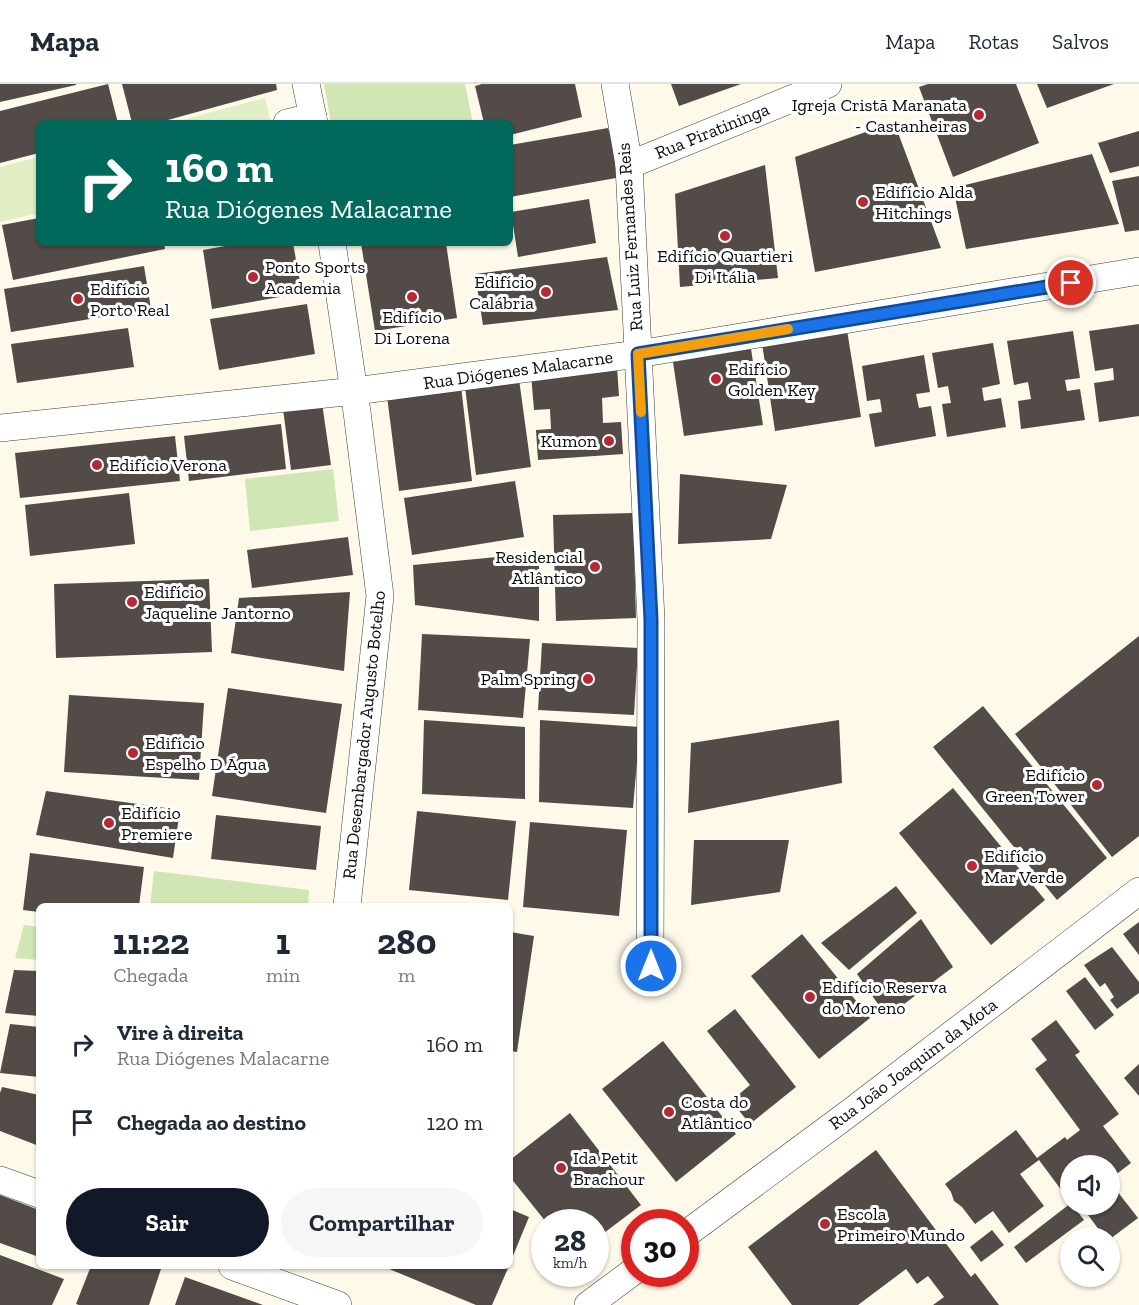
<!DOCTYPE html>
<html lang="pt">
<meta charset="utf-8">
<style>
:root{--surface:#fff;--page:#f6f6f7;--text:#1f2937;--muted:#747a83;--line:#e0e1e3;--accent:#111827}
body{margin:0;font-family:"Zilla Slab",serif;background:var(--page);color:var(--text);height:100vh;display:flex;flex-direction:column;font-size:22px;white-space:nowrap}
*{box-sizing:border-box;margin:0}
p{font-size:20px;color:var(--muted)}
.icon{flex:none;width:33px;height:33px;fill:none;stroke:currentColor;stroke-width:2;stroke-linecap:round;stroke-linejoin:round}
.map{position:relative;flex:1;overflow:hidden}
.details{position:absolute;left:36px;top:819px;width:477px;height:366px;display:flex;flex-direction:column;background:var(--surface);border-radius:9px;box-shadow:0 2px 4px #0004}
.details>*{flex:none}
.banner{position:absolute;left:36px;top:36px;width:477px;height:126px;border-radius:9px;box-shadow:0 2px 4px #0004;background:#00695c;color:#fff;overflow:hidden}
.fabs{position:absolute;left:1060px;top:1071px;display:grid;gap:12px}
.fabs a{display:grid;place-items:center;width:60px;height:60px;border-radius:50%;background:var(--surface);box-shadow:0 2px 4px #0004;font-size:30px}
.speed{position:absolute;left:531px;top:1125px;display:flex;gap:12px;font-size:30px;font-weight:700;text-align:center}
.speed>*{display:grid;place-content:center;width:78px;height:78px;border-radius:50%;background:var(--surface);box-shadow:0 2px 4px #0004;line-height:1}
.speed small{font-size:15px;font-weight:400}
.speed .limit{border:9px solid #d22;background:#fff;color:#111}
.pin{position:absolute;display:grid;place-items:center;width:51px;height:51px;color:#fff;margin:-26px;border:3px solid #fff;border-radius:50%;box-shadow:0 2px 6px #0007}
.me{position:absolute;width:66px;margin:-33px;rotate:0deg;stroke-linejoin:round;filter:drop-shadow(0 0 4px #0008)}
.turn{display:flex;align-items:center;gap:21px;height:126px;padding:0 30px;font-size:27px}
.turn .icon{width:78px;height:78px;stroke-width:2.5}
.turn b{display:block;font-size:42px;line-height:51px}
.eta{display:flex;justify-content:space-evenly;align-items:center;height:102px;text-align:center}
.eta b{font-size:36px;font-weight:700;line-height:42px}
.action{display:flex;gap:12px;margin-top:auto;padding:12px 30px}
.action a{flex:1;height:69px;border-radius:36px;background:var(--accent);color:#fff;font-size:24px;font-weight:700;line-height:69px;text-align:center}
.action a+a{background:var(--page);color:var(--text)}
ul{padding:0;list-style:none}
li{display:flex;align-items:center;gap:18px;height:78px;padding:0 30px}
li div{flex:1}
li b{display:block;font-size:22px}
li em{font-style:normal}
header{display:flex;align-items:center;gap:36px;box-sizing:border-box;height:84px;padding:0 30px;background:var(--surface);border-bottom:2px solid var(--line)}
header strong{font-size:28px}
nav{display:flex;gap:33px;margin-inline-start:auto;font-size:21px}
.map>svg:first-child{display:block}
.green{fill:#d0e6b4}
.pitch{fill:#e1eec6}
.building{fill:#524b47}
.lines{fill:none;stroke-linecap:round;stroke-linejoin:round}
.minor-casing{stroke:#3d3d3d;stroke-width:28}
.minor{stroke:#fff;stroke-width:27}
.route-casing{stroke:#114b97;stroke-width:15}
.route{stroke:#1a73e8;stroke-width:10}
.slow{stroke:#f59e0b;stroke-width:10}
.poi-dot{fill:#b42934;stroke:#fff;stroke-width:2}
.labels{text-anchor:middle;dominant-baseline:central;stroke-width:6;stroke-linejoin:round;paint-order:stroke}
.poi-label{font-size:18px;fill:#0a0a0a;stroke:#fff;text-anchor:start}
.street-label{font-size:18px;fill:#0a0a0a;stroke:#fff}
</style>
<header>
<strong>Mapa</strong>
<nav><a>Mapa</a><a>Rotas</a><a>Salvos</a></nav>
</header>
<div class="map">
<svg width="1139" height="1221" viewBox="0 0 1139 1221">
<rect width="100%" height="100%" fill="#fef9e8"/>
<!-- green -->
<g class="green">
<path d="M324 0H465L473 39H331Z"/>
<path d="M333 385 339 437 250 447 245 395Z"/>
<path d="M154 787 309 806 308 822H150Z"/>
<path d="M24 841 39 843V876L15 874Z"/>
</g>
<!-- pitch -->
<g class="pitch">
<path d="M265 14 271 39H170Z"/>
<path d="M39 73V129L0 138V83Z"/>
</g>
<!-- building -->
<g class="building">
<path d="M0 0H76V1L0 18Z"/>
<path d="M108 0 118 39H39V69L0 79V27Z"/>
<path d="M122 0H276L277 6 157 39H132Z"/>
<path d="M482 0H575L582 33 510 51V39H484L475 2Z"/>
<path d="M671 0H741L679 22Z"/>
<path d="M928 0H1016L1039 59 953 93 919 3Z"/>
<path d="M1037 0H1114L1047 24Z"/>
<path d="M894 38 941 164 815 188 795 73Z"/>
<path d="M608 44 615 70 616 94 510 113V61Z"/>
<path d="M1139 47V82L1110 89 1098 59Z"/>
<path d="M1092 70 1119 140 966 165 953 104Z"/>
<path d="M765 81 778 194 680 203 675 110Z"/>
<path d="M1139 92V146L1125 148 1112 97Z"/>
<path d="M589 115 596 159 518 173 511 128Z"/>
<path d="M39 134V159H164L165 165 13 196 2 141Z"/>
<path d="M242 159H293L302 209 212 225 203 166Z"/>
<path d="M361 159H446L457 234 375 247Z"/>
<path d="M607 173 618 226 483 241 475 190Z"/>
<path d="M144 182 151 225 11 248 4 205Z"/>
<path d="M307 220 315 270 219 286 210 235Z"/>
<path d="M1139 240V332L1099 338 1094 299 1114 296 1113 284 1095 287 1089 247Z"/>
<path d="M128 244 134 283 17 299 11 260Z"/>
<path d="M847 246 861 333 775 347 762 259Z"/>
<path d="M1073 247 1080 294 1065 296 1067 307 1080 305 1085 336 1021 345 1018 317 1031 315 1028 298 1014 301 1007 257Z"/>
<path d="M993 259 1000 300 982 304 984 317 1001 314 1006 343 947 353 942 320 951 319 948 302 938 304 932 269Z"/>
<path d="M751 265 763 341 684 352 673 278Z"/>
<path d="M924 271 930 308 916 310 919 324 931 322 936 352 875 363 869 330 882 328 880 315 867 317 862 282Z"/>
<path d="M617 283 619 312 602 314 603 339 621 338 623 370 538 376 536 346 551 345 550 325 534 326 531 290Z"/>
<path d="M519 295 531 383 476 391 465 303Z"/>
<path d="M461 302 472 397 399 407 387 312Z"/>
<path d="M322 319 331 381 291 386 283 325Z"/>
<path d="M281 340 286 385 189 397 184 352Z"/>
<path d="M175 352 180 397 20 414 15 369Z"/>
<path d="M680 390 787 401 771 455 678 460Z"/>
<path d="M515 397 524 453 412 471 404 414Z"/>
<path d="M129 409 135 460 30 472 25 421Z"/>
<path d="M633 429 636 534 556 537 553 431Z"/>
<path d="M348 453 353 491 252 504 247 466Z"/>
<path d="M539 469V537L415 521 413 481Z"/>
<path d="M209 495 212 568 56 574 54 500Z"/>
<path d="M350 508 344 587 231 569 239 514Z"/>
<path d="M422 550 530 555 523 634 418 626Z"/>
<path d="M1139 552V752L1112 773 1015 650Z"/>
<path d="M542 559 638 564 634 631 538 626Z"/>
<path d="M228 604 342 620 326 729 212 712Z"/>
<path d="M69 611 204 619 199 696 64 688Z"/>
<path d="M983 622 1107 774 1057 816 933 663Z"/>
<path d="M424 636 525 643V715L422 710Z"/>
<path d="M540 636 640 643 633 724 539 718Z"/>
<path d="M839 636 842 699 688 729 691 659Z"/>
<path d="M953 704 1045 816 991 861 899 749Z"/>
<path d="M46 707 180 726 173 774 36 751Z"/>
<path d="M417 727 516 737 508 816 409 806Z"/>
<path d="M216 731 321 742 316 786 211 775Z"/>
<path d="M530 738 627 746 619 832 523 823Z"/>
<path d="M694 756H789L780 808 691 821Z"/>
<path d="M30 769 144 783 139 822H39V828L23 826Z"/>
<path d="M896 802 917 829 849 886 821 859Z"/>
<path d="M921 835 953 883 887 933 857 890Z"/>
<path d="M1139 838V871L1123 850Z"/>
<path d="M510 848 534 852 517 968 510 967Z"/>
<path d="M802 850 870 934 819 975 751 892Z"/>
<path d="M1112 863 1139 898V909L1117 925 1110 916 1114 913 1105 899 1100 903 1084 881Z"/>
<path d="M14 886 39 887V932L5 929Z"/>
<path d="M1085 893 1114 931 1095 946 1066 907Z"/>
<path d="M735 925 796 1003 750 1040 731 1017 750 1001 707 947Z"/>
<path d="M1056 936 1080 968 1075 971 1119 1030 1103 1042 1131 1079 1114 1092 1110 1086V1082L1105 1080 1071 1082V1106L1065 1111 1039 1076 1020 1090 1044 1122 1009 1149 993 1127 975 1140 962 1123 954 1117 951 1108 945 1100 1016 1046 1037 1074 1065 1053 1067 1056 1080 1046 1035 985 1047 976 1031 955Z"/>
<path d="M10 940 39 943V993L0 989Z"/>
<path d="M663 957 736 1050 676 1098 602 1005Z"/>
<path d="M1139 980V1012L1124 994Z"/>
<path d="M2 1003 39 1011V1062L0 1047V1009Z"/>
<path d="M570 1029 641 1121 596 1155V1138H546L510 1093V1076Z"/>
<path d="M876 1066 971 1193 975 1189 999 1221H933L944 1213 928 1192 917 1200 906 1185 858 1221H792L748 1163Z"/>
<path d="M1110 1098 1138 1134 1110 1155V1154H1105L1080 1120H1110Z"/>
<path d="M0 1111 39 1126V1173L0 1159Z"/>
<path d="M1071 1119 1084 1136 1026 1179 1014 1163Z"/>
<path d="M510 1125 529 1133 510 1179Z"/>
<path d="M992 1146 1004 1161 981 1178 970 1163Z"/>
<path d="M0 1171 64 1195 52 1221H0Z"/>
<path d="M91 1182H162L149 1221H79L76 1220Z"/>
<path d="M382 1182H509L492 1221H476Z"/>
<path d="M185 1193 263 1221H175Z"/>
</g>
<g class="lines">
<defs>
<g id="minor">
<path d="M306 0 314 39"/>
<path d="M615 0 629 81 651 536 650 882"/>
<path d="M287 39 313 33"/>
<path d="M629 81 828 0"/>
<path d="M332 159 357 328 380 512 347 822"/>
<path d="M0 344 355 307 638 270 1139 187"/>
<path d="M0 1096 39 1110"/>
<path d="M686 1150 852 1027 1139 807"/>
<path d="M232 1182 338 1221"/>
<path d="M588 1221 634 1187"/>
</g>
</defs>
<!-- minor casing -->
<use href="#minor" class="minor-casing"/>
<!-- minor -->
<use href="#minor" class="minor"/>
</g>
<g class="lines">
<defs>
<path id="route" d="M651 882V536L638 270 1071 199"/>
</defs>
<!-- route casing -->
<use href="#route" class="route-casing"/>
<!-- route -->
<use href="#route" class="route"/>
<!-- slow -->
<path class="slow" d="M641 328 638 270 788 245"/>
</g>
<!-- markers -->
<g class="poi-dot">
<circle cx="979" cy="31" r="6"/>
<circle cx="863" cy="118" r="6"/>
<circle cx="725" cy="152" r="6"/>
<circle cx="253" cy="193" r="6"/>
<circle cx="546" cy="208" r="6"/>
<circle cx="412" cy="213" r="6"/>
<circle cx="78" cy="215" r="6"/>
<circle cx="716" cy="295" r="6"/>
<circle cx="609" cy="357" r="6"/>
<circle cx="97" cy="381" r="6"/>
<circle cx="595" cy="483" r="6"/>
<circle cx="132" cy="518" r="6"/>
<circle cx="588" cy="595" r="6"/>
<circle cx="133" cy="669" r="6"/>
<circle cx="1097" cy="701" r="6"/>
<circle cx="109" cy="739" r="6"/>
<circle cx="972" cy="782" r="6"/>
<circle cx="810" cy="913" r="6"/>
<circle cx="669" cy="1028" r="6"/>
<circle cx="561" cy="1084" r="6"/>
<circle cx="825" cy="1140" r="6"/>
</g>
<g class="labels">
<!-- poi labels -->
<g class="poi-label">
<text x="967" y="21" text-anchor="end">Igreja Cristã Maranata<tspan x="967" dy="21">- Castanheiras</tspan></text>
<text x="875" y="108">Edifício Alda<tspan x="875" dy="21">Hitchings</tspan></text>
<text x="725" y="172" text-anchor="middle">Edifício Quartieri<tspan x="725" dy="21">Di Itália</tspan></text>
<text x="265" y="183">Ponto Sports<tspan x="265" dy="21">Academia</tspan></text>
<text x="534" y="198" text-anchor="end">Edifício<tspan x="534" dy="21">Calábria</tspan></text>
<text x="90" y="205">Edifício<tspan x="90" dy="21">Porto Real</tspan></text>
<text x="412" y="233" text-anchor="middle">Edifício<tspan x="412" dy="21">Di Lorena</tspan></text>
<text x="728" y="285">Edifício<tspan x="728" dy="21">Golden Key</tspan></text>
<text x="597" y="357" text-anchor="end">Kumon</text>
<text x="109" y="381">Edifício Verona</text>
<text x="583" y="473" text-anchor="end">Residencial<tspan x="583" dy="21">Atlântico</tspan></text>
<text x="144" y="508">Edifício<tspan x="144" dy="21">Jaqueline Jantorno</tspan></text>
<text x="576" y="595" text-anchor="end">Palm Spring</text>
<text x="145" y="659">Edifício<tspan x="145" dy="21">Espelho D Água</tspan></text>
<text x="1085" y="691" text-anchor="end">Edifício<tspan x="1085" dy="21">Green Tower</tspan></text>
<text x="121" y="729">Edifício<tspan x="121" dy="21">Premiere</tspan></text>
<text x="984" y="772">Edifício<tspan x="984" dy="21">Mar Verde</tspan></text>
<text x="822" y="903">Edifício Reserva<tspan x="822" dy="21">do Moreno</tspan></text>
<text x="681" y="1018">Costa do<tspan x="681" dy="21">Atlântico</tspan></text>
<text x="573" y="1074">Ida Petit<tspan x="573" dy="21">Brachour</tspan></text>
<text x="837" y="1130">Escola<tspan x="837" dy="21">Primeiro Mundo</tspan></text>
</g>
<!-- street labels -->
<g class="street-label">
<text transform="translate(712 47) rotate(-22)">Rua Piratininga</text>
<text transform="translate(630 153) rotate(-94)">Rua Luiz Fernandes Reis</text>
<text transform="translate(518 286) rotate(-8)">Rua Diógenes Malacarne</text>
<text transform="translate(364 651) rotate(-84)">Rua Desembargador Augusto Botelho</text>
<text transform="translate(913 980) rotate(-37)">Rua João Joaquim da Mota</text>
</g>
</g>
</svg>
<div class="fabs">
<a><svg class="icon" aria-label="sound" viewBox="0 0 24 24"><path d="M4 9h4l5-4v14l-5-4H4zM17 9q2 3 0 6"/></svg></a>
<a><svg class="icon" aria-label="search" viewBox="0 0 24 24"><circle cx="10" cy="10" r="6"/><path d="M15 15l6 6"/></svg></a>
</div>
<div class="speed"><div>28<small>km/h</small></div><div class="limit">30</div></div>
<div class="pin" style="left:1071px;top:199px;background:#d93025"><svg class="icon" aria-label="arrive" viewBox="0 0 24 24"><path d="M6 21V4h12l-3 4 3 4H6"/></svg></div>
<svg class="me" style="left:651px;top:882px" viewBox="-20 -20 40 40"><circle r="17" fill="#1a73e8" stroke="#fff" stroke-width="3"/><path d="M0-11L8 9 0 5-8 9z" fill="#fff"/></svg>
<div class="banner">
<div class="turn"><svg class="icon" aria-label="right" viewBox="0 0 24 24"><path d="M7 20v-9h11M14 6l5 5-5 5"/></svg><div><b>160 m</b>Rua Diógenes Malacarne</div></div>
</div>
<section class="details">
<div class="eta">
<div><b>11:22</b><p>Chegada</p></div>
<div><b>1</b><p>min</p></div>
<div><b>280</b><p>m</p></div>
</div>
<ul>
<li><svg class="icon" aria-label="right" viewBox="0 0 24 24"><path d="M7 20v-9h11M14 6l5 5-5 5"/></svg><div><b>Vire à direita</b><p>Rua Diógenes Malacarne</p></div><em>160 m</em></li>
<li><svg class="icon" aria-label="arrive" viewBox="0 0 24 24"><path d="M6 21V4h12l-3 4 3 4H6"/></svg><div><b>Chegada ao destino</b></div><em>120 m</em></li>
</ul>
<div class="action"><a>Sair</a><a>Compartilhar</a></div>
</section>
</div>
